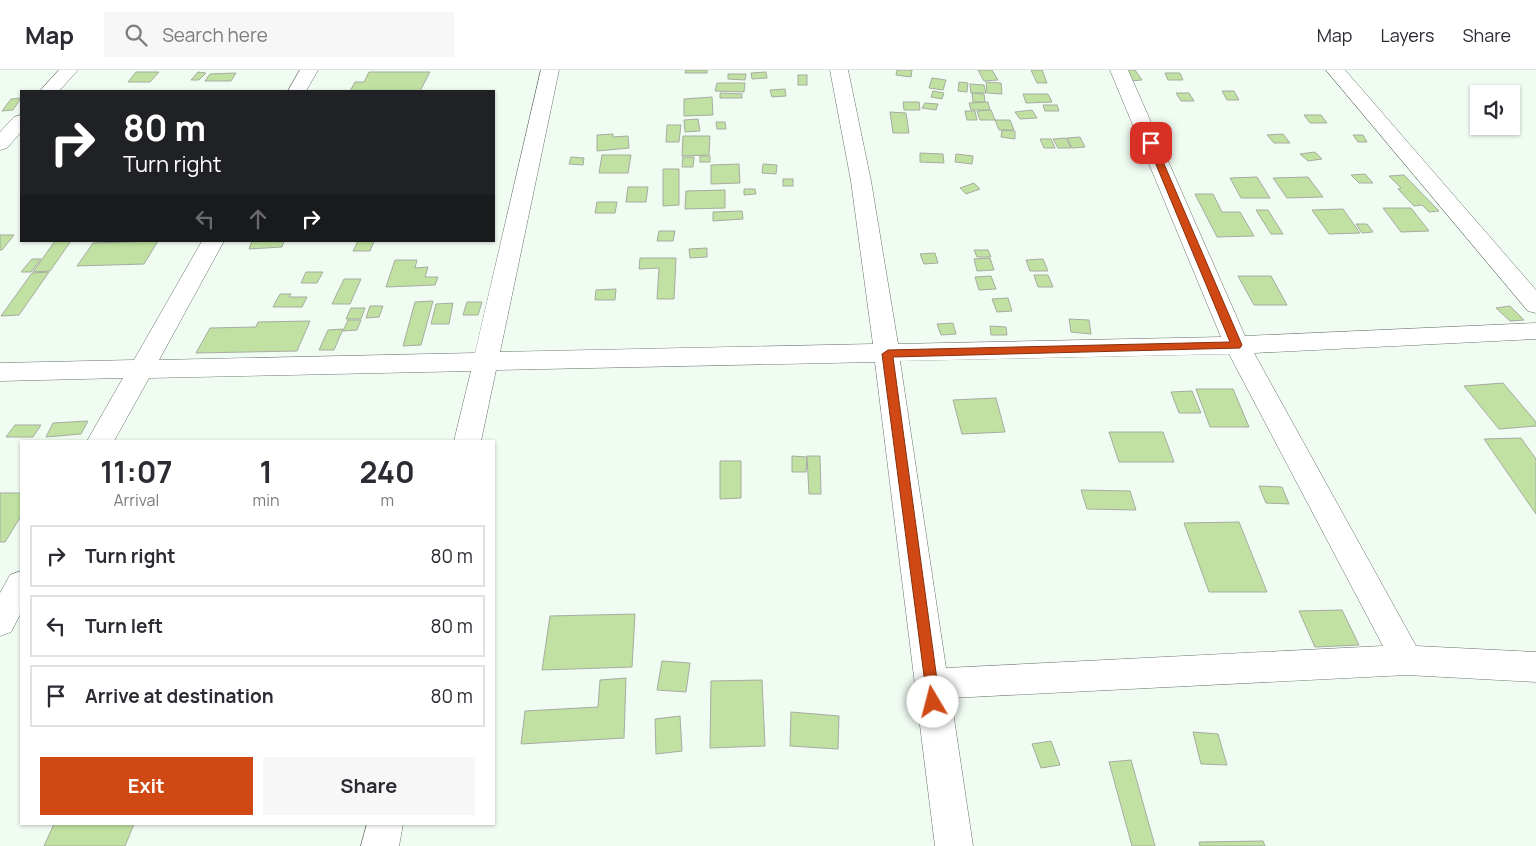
<!DOCTYPE html>
<style>
:root{--surface:#fff;--page:#f7f7f7;--text:#2b2b33;--muted:#7c7c81;--line:#e1e1e2;--accent:#d04914}
body{margin:0;font-family:Manrope,sans-serif;background:var(--page);color:var(--text);height:100vh;display:flex;flex-direction:column;font-size:19px;white-space:nowrap}
*{box-sizing:border-box;margin:0}
p{font-size:16px;color:var(--muted)}
.icon{flex:none;width:28px;height:28px;fill:none;stroke:currentColor;stroke-width:2;stroke-linecap:round;stroke-linejoin:round}
.map{position:relative;flex:1;overflow:hidden}
.details{position:absolute;left:20px;top:370px;width:475px;height:385px;display:flex;flex-direction:column;background:var(--surface);border-radius:0px;box-shadow:0 1px 4px #0004}
.details>*{flex:none}
.banner{position:absolute;left:20px;top:20px;width:475px;height:152px;border-radius:0px;box-shadow:0 1px 4px #0004;background:#202124;color:#fff;overflow:hidden}
.controls{position:absolute;left:1470px;top:15px;display:grid;gap:10px}
.controls a{display:grid;place-items:center;width:50px;height:50px;border-radius:0px;background:var(--surface);box-shadow:0 1px 4px #0004;font-size:25px}
.pin{position:absolute;display:grid;place-items:center;width:42px;height:42px;color:#fff;margin:-21px;border-radius:10px;box-shadow:0 2px 8px #0006}
.me{position:absolute;width:55px;margin:-28px;rotate:352deg;stroke-linejoin:round;filter:drop-shadow(0 0 4px #0008)}
.turn{display:flex;align-items:center;gap:18px;height:105px;padding:0 20px;font-size:22px}
.turn .icon{width:65px;height:65px;stroke-width:2.5}
.turn b{display:block;font-size:35px;line-height:42px}
.lanes{display:flex;align-items:center;height:48px;padding:0 20px;background:#0003;justify-content:center;gap:25px;direction:ltr}
.lanes .off{opacity:.35}
.eta{display:flex;justify-content:space-evenly;align-items:center;height:85px;text-align:center}
.eta b{font-size:30px;font-weight:700;line-height:35px}
.cta{display:flex;gap:10px;margin-top:auto;padding:10px 20px}
.cta a{flex:1;height:58px;border-radius:0px;background:var(--accent);color:#fff;font-size:20px;font-weight:700;line-height:58px;text-align:center}
.cta a+a{background:var(--page);color:var(--text)}
ul{padding:0;list-style:none}
li{display:flex;align-items:center;gap:15px;height:62px;margin:0 10px 8px;padding:0 10px;border:2px solid var(--line);border-radius:0px}
li div{flex:1}
li b{display:block;font-size:19px}
li em{font-style:normal}
header{display:flex;align-items:center;gap:30px;box-sizing:border-box;height:70px;padding:0 25px;background:var(--surface);border-bottom:1px solid var(--line)}
header strong{font-size:24px}
nav{display:flex;gap:28px;margin-inline-start:auto;font-size:18px}
.search{width:350px;height:45px;background:var(--page);display:flex;align-items:center;gap:12px;box-sizing:border-box;padding:0 18px;border-radius:0px;color:var(--muted);font-size:19px}
.map>svg:first-child{display:block}
.building{fill:#c1e1a2;stroke:#a6aca1}
.lines{fill:none;stroke-linecap:round;stroke-linejoin:round}
.minor-casing{stroke:#69736c;stroke-width:1}
.minor{fill:#fff;fill-rule:evenodd}
.route{fill:#d04914;stroke:#872f0d}
</style>
<header>
<strong>Map</strong>
<div class="search"><svg class="icon" aria-label="search" viewBox="0 0 24 24"><circle cx="10" cy="10" r="6"/><path d="M15 15l6 6"/></svg>Search here</div>
<nav><a>Map</a><a>Layers</a><a>Share</a></nav>
</header>
<div class="map">
<svg width="1536" height="776" viewBox="0 0 1536 776">
<rect width="100%" height="100%" fill="#f0fbf2"/>
<!-- building -->
<g class="building">
<path d="M686 0H707V3H685Z"/>
<path d="M897 0H912L911 7 896 5Z"/>
<path d="M978 0H992L998 10 984 11Z"/>
<path d="M1031 0H1042L1047 13H1037Z"/>
<path d="M1123 0H1135L1142 10 1129 11Z"/>
<path d="M136 2H159L150 12H128Z"/>
<path d="M198 2 206 3 199 10H191Z"/>
<path d="M369 2H430L420 21H350L355 12H364Z"/>
<path d="M766 2 767 8 752 9 751 3Z"/>
<path d="M236 3 231 11H205L210 4Z"/>
<path d="M1165 3H1180L1183 10H1168Z"/>
<path d="M728 4H746L745 10 728 9Z"/>
<rect x="798" y="5" width="9" height="10"/>
<path d="M932 8 946 10 943 20 929 18Z"/>
<path d="M959 12 968 13 967 22 958 21Z"/>
<path d="M986 12 1001 13 1002 24 987 23Z"/>
<path d="M717 13H745L744 22 715 21Z"/>
<path d="M970 14 984 15 986 23H971Z"/>
<path d="M785 19 786 26 772 27 770 20Z"/>
<path d="M933 21 944 23 942 29 931 27Z"/>
<path d="M1222 21H1234L1239 30H1227Z"/>
<path d="M720 23 742 24V28H720Z"/>
<path d="M972 23 984 24 985 32H973Z"/>
<path d="M1176 23H1189L1194 31H1181Z"/>
<path d="M1023 24H1048L1052 32 1026 33Z"/>
<path d="M712 27 713 45 684 46V29Z"/>
<path d="M21 28 13 40 2 41 11 29Z"/>
<path d="M903 32H919L920 40H904Z"/>
<path d="M988 32 990 40H971L969 33Z"/>
<path d="M925 33 938 34 936 40 922 38Z"/>
<path d="M1043 35H1057L1059 41H1045Z"/>
<path d="M991 40 995 50H980L977 41Z"/>
<path d="M1032 40 1037 48 1020 49 1015 42Z"/>
<path d="M965 41H975L977 50H967Z"/>
<path d="M890 42 906 43 909 63H893Z"/>
<path d="M1304 45H1321L1327 53H1310Z"/>
<path d="M698 49 700 61 685 62 684 50Z"/>
<path d="M995 50H1010L1014 60H999Z"/>
<path d="M716 52H725L726 59H717Z"/>
<path d="M667 55H681L679 72H666Z"/>
<path d="M1002 60 1015 61V69L1001 67Z"/>
<path d="M613 64V67L628 66 629 78 597 81V65Z"/>
<path d="M1283 64 1290 73H1274L1267 65Z"/>
<path d="M1353 65H1363L1367 72H1358Z"/>
<path d="M683 66H710L709 85 682 86Z"/>
<path d="M1080 67 1085 77 1072 78 1067 68Z"/>
<path d="M1066 68 1071 78H1058L1053 69Z"/>
<path d="M1040 69H1051L1055 78H1044Z"/>
<path d="M1315 82 1322 89 1308 91 1300 84Z"/>
<path d="M920 83 943 84 944 93 920 92Z"/>
<path d="M956 84 973 86 972 94 955 92Z"/>
<path d="M602 85H631L628 103H599Z"/>
<rect x="700" y="86" width="10" height="6"/>
<path d="M571 87 584 88 583 95 569 94Z"/>
<path d="M683 87H694L693 97H682Z"/>
<path d="M739 94 740 113 711 114V95Z"/>
<path d="M763 94 777 95 776 104 762 103Z"/>
<path d="M663 99H679V135L663 136Z"/>
<path d="M1365 104 1373 113H1359L1351 105Z"/>
<path d="M1404 105 1439 141 1429 142 1422 135 1414 136 1398 119 1401 118 1389 106Z"/>
<path d="M1257 107 1270 128H1241L1230 108Z"/>
<path d="M1308 107 1323 127 1287 128 1273 108Z"/>
<rect x="783" y="109" width="10" height="7"/>
<path d="M974 113 980 119 966 124 960 118Z"/>
<path d="M628 117H648L646 132H626Z"/>
<path d="M744 119H755L756 124 744 125Z"/>
<path d="M725 120V138L685 139 686 121Z"/>
<path d="M1195 124H1213L1222 142H1240L1254 166 1217 167Z"/>
<path d="M597 132H617L615 143H595Z"/>
<path d="M1383 138H1411L1429 161 1401 162Z"/>
<path d="M1343 139 1360 163 1329 164 1312 140Z"/>
<path d="M1256 140H1268L1283 164H1271Z"/>
<path d="M742 141 743 149 713 151V142Z"/>
<path d="M1356 154H1367L1373 162 1362 163Z"/>
<path d="M659 161H675L673 171H657Z"/>
<path d="M0 165H14L2 180H0Z"/>
<path d="M55 171H71L50 201 33 202Z"/>
<path d="M158 171 144 194 77 196 93 173Z"/>
<path d="M252 171H284L282 177 249 179Z"/>
<path d="M358 171H374L370 181H353Z"/>
<path d="M707 178V187L690 188 689 179Z"/>
<path d="M974 180H988L991 187H977Z"/>
<path d="M935 183 938 193 924 194 920 184Z"/>
<path d="M640 188H676L674 229H657L659 198 639 199Z"/>
<path d="M990 188 994 200 977 201 974 189Z"/>
<path d="M32 189H41L31 202H21Z"/>
<path d="M1043 189 1048 201H1030L1026 190Z"/>
<path d="M395 190H417L415 198 428 197 425 207H438L435 215 386 217Z"/>
<path d="M49 202 19 245 1 246 32 203Z"/>
<path d="M306 202H323L317 213H301Z"/>
<path d="M1034 205H1048L1053 217H1038Z"/>
<path d="M991 206 996 219 979 220 975 207Z"/>
<path d="M1238 206H1271L1287 235H1254Z"/>
<path d="M344 209H361L350 234H332Z"/>
<path d="M616 219 615 230H595L596 220Z"/>
<path d="M280 224H291L289 227H307L302 237H273Z"/>
<path d="M1008 228 1012 241 997 242 992 229Z"/>
<path d="M433 231 421 275 403 276 415 232Z"/>
<path d="M467 232H482L478 245H463Z"/>
<path d="M453 233 449 254H431L436 234Z"/>
<path d="M370 236H383L379 247 366 248Z"/>
<path d="M1510 236 1524 250 1510 251 1496 238Z"/>
<path d="M351 238H365L361 249H346Z"/>
<path d="M1069 249 1089 250 1091 264 1071 262Z"/>
<path d="M348 250H361L357 260 343 261Z"/>
<path d="M310 251 297 281 196 283 210 258 256 257 258 252Z"/>
<path d="M953 253 956 264 941 265 937 254Z"/>
<path d="M990 256 1006 257 1007 265H991Z"/>
<path d="M343 259 334 280H319L328 260Z"/>
<path d="M1503 313 1536 352V356L1499 359 1464 316Z"/>
<path d="M1196 319H1233L1249 357H1210Z"/>
<path d="M1192 321 1201 343H1179L1171 322Z"/>
<path d="M996 328 1005 362 962 364 953 330Z"/>
<path d="M88 351 81 364 46 367 53 353Z"/>
<path d="M15 355H41L33 367H6Z"/>
<path d="M1109 362H1163L1174 392H1119Z"/>
<path d="M1521 368 1536 389V444L1484 369Z"/>
<path d="M792 386 807 387 806 402H792Z"/>
<path d="M807 386H820L821 424H809Z"/>
<path d="M720 391H741V428L720 429Z"/>
<path d="M1259 416 1282 417 1289 434 1266 433Z"/>
<path d="M1081 420 1130 421 1136 440 1087 439Z"/>
<path d="M0 423H21V446L5 472H0Z"/>
<path d="M1239 452 1267 522H1209L1184 453Z"/>
<path d="M1342 540 1359 575 1315 577 1299 541Z"/>
<path d="M635 544 632 597 542 600 550 546Z"/>
<path d="M662 591 690 593 686 622 657 620Z"/>
<path d="M626 608 624 668 521 674 525 641 598 637 600 610Z"/>
<path d="M762 610 765 676 710 678 711 611Z"/>
<path d="M791 642 839 646 838 679 790 676Z"/>
<path d="M680 646 682 681 656 684 655 649Z"/>
<path d="M1193 662 1218 664 1227 695 1201 694Z"/>
<path d="M1051 671 1060 695 1041 698 1032 674Z"/>
<path d="M1131 690 1155 776H1132L1109 692Z"/>
<path d="M54 754H134L125 776H44Z"/>
<path d="M1263 771 1265 776H1200L1199 772Z"/>
</g>
<g class="lines">
<defs>
<g id="minor">
<path d="M59 0H78L59 21H40Z"/>
<path d="M300 0H318L306 21H288Z"/>
<path d="M541 0H559L500 282 873 274 851 111 830 0H848L871 111 898 274 1221 267 1110 0H1128L1245 266 1536 253V269L1254 283 1416 576 1536 582V612L1407 605 951 628 973 776H935L875 292 496 300 481 371H454L471 301 149 308 114 371H87L123 308 0 311V293L134 290 202 171H224L159 290 475 283ZM1229 284 1383 576 946 598 900 291Z"/>
<path d="M1326 0H1345L1536 220V243L1528 241Z"/>
<path d="M21 45V62L7 78 0 80V62L14 47Z"/>
<path d="M21 501V543L11 562 0 566V523L10 505Z"/>
<path d="M367 754H403L399 776H361Z"/>
</g>
</defs>
<!-- minor casing -->
<use href="#minor" class="minor-casing"/>
<!-- minor -->
<use href="#minor" class="minor"/>
</g>
<!-- route -->
<path class="route" d="M1151 71 1155 73 1242 275 1240 278 893 287 940 632 938 636 933 638 928 636 882 284 888 280 1230 272 1147 73Z"/>
</svg>
<div class="controls">
<a><svg class="icon" aria-label="sound" viewBox="0 0 24 24"><path d="M4 9h4l5-4v14l-5-4H4zM17 9q2 3 0 6"/></svg></a>
</div>
<div class="pin" style="left:1151px;top:73px;background:#d93025"><svg class="icon" aria-label="arrive" viewBox="0 0 24 24"><path d="M6 21V4h12l-3 4 3 4H6"/></svg></div>
<svg class="me" style="left:933px;top:632px" viewBox="-20 -20 40 40"><circle r="19" fill="#fff"/><path d="M0-13L10 11 0 6-10 11z" fill="#d04914"/></svg>
<div class="banner">
<div class="turn"><svg class="icon" aria-label="right" viewBox="0 0 24 24"><path d="M7 20v-9h11M14 6l5 5-5 5"/></svg><div><b>80 m</b>Turn right</div></div>
<div class="lanes"><svg class="icon off" aria-label="left" viewBox="0 0 24 24"><path d="M17 20v-9H6M10 6l-5 5 5 5"/></svg><svg class="icon off" aria-label="ahead" viewBox="0 0 24 24"><path d="M12 20V5M6 11l6-6 6 6"/></svg><svg class="icon" aria-label="right" viewBox="0 0 24 24"><path d="M7 20v-9h11M14 6l5 5-5 5"/></svg></div>
</div>
<section class="details">
<div class="eta">
<div><b>11:07</b><p>Arrival</p></div>
<div><b>1</b><p>min</p></div>
<div><b>240</b><p>m</p></div>
</div>
<ul>
<li><svg class="icon" aria-label="right" viewBox="0 0 24 24"><path d="M7 20v-9h11M14 6l5 5-5 5"/></svg><div><b>Turn right</b></div><em>80 m</em></li>
<li><svg class="icon" aria-label="left" viewBox="0 0 24 24"><path d="M17 20v-9H6M10 6l-5 5 5 5"/></svg><div><b>Turn left</b></div><em>80 m</em></li>
<li><svg class="icon" aria-label="arrive" viewBox="0 0 24 24"><path d="M6 21V4h12l-3 4 3 4H6"/></svg><div><b>Arrive at destination</b></div><em>80 m</em></li>
</ul>
<div class="cta"><a>Exit</a><a>Share</a></div>
</section>
</div>
